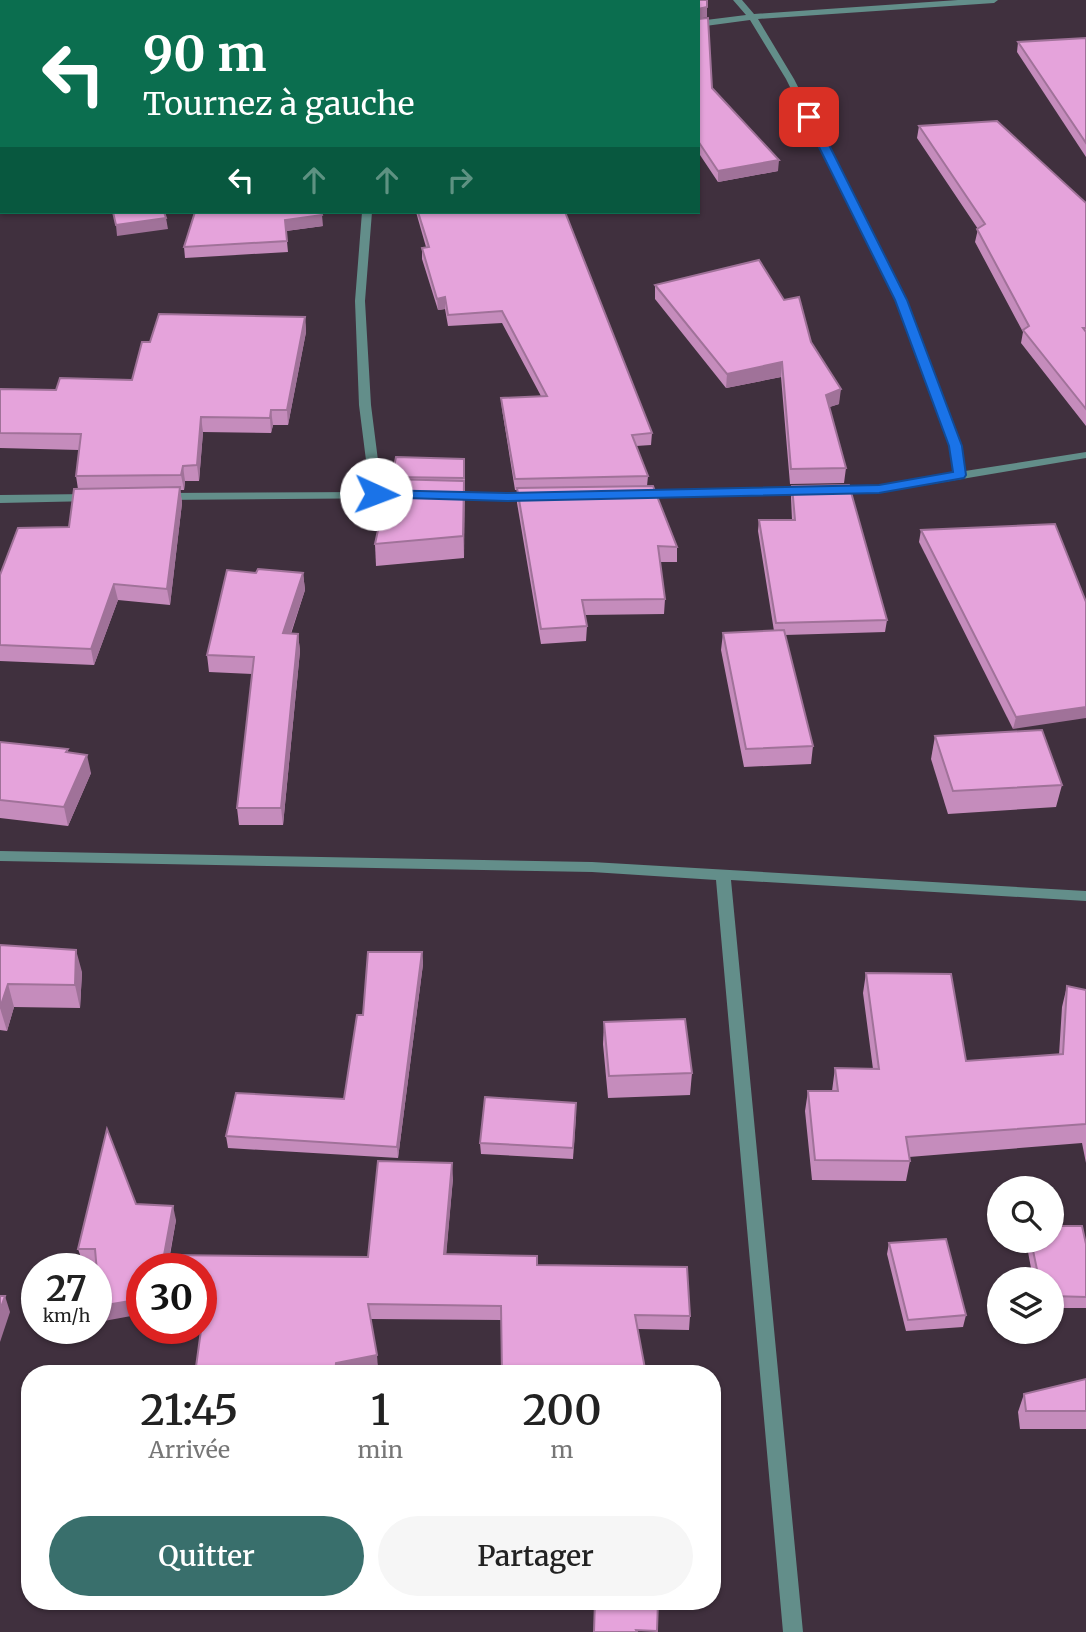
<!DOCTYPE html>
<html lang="fr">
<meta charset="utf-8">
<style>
:root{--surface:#fff;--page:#f6f6f6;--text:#222;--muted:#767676;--accent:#396f6c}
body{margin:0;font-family:Merriweather,serif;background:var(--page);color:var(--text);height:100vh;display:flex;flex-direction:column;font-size:26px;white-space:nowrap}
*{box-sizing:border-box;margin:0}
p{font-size:23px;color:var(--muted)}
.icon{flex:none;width:38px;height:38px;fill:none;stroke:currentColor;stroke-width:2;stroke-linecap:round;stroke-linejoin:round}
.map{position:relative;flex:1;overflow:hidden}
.drawer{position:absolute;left:21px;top:1365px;width:700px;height:245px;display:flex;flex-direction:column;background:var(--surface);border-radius:28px;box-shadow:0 2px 5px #0004}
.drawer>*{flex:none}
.banner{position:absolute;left:0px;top:0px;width:700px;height:214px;box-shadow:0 2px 5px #0004;background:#0b6e4f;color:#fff;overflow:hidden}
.fabs{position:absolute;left:987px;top:1176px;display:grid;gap:14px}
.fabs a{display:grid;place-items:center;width:77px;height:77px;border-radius:50%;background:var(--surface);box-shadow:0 2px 5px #0004;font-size:35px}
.speed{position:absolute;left:21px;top:1253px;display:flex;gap:14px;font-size:35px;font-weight:700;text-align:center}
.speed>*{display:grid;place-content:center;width:91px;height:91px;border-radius:50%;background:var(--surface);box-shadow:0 2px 5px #0004;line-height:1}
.speed small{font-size:18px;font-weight:400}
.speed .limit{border:10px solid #d22;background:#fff;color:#111}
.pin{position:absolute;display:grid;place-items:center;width:60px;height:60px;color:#fff;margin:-30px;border-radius:14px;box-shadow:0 4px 10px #0006}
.me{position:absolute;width:77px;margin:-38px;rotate:92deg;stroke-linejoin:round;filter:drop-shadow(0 0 5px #0008)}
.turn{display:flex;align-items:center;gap:24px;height:147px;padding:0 28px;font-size:32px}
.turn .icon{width:91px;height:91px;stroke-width:2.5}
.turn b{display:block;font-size:49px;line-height:60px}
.lanes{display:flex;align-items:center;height:66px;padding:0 28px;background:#0003;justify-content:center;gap:35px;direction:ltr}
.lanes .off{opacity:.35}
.eta{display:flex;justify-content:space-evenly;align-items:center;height:119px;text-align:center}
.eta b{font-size:42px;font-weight:600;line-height:49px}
.primary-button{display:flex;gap:14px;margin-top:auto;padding:14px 28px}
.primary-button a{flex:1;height:80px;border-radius:42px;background:var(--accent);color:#fff;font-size:28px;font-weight:600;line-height:80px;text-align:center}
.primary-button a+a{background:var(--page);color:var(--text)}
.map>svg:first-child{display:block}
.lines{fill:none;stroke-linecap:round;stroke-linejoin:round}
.minor{fill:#638e8a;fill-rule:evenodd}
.wall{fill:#c58cbc}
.shaded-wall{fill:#a07299}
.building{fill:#e5a3db;stroke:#a07299;stroke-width:2}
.route{fill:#1a73e8;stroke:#114b97;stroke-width:2}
</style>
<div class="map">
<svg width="1086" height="1632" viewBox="0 0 1086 1632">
<rect width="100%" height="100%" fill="#40303e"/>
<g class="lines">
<!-- minor -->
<g class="minor">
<path d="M733 0H742L754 14 958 0H998L994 3 758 19 794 79 906 300 962 446 965 471 1086 452V458L879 493 831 492 829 490 835 486 879 485 954 473 950 446 896 300 786 79 750 20 698 27V21L746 15Z"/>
<rect x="0" y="131" width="2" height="6"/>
<path d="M362 212H372L365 301 371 405 382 492H405V498L159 500 157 497 163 493 370 492 359 405 355 301Z"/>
<path d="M811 487 817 491 815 493 639 498 633 494 639 490Z"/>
<path d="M446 492 534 493 540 497 534 501 442 499V493Z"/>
<path d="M90 494 96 498 94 501 0 503V495Z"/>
<path d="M0 851 592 862 1086 891V901L731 880 803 1632H783L716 880 592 872 0 861Z"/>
</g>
</g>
<!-- wall -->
<g class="wall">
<path d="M698 19 712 88 778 171 718 182 698 152Z"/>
<path d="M1086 38V157L1017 52 1018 42Z"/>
<path d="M919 126 1086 203V426L1021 343 1023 332 975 242 978 229 917 138Z"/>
<path d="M195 212 323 226 286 231 288 252 185 258 184 247Z"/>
<path d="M416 212H565L652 433 651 445 636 446 648 476 647 486 677 547V562H660L665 599 664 614 585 615 587 626 586 641 541 644 517 503V490H515L502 409 501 398 541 396 502 323 448 326 445 309 438 310 422 259V248L426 247Z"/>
<path d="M655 285 811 342 839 404 829 407 846 468 844 483 790 484 781 377 726 388 655 299Z"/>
<path d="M305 317 306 332 288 425H273L271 433 203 432 199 481H185L184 490H180L182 503 170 605 118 600 94 665 0 661V575L69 527 78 489 76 476 79 450 0 448V389L56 390 132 380 150 342Z"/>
<path d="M465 471 464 558 376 566 375 544 392 477Z"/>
<path d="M792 486 887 620 885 632 785 635 813 746 811 764 744 767 721 650 723 633 774 631 758 531 759 520H792L791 498Z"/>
<path d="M921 530 1086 602 1013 729 919 542Z"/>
<path d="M256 573H303L305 590 291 634H298L300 651 283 825H239L237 808 252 674 209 672 207 655Z"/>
<path d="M935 736 1062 785 1056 807 948 814 931 759Z"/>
<path d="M0 742 68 749V753L91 773 68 826 0 818Z"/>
<path d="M0 945 82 972 80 1008 14 1007 7 1031 0 1030Z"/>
<path d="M422 952 423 964 398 1158 228 1148 226 1136 344 1099Z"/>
<path d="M866 973 966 1061 1059 1055 1062 1007 1067 986 1086 990V1163L1082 1143 909 1157 910 1161 906 1181 812 1180 805 1111 808 1091H832L835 1068 873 1069 863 993Z"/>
<path d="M604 1022 692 1073 690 1095 608 1098 603 1044Z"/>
<path d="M576 1115 573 1159 481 1154 480 1143Z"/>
<path d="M453 1178 446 1254 537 1265 690 1316 689 1330 638 1329 502 1320 370 1319 378 1369 204 1310 201 1269 104 1321 100 1306 96 1264 83 1263 78 1249 136 1204 176 1220 170 1255 368 1257Z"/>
<path d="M1026 1241H1052L1086 1244V1308H1052V1279H1033Z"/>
<path d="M889 1243 966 1315 963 1327 906 1331 887 1254Z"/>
<path d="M1086 1379V1429H1020L1018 1412 1024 1394Z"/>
</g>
<!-- shaded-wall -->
<g class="shaded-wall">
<path d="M707 7V17L698 19V9Z"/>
<path d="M779 160 778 171 718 182V171Z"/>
<path d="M322 215 323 226 286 231 288 252 285 220Z"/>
<path d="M166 218 168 229 117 236 116 225Z"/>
<path d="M445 297V309L438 310 437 299Z"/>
<path d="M305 317 306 332 288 425 287 410Z"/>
<path d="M782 362 781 377 726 388 727 374Z"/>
<path d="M841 389 839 404 824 409 826 395Z"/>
<path d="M271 410 273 425 271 433 270 418Z"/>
<path d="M201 417 203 432 199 481 197 465Z"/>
<path d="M183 466 185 481 184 490 181 475Z"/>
<path d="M464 481V558L463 536Z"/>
<path d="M180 487 182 503 170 605 167 589Z"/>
<path d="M303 573 305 590 285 650 283 633Z"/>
<path d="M114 584 118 600 94 665 91 649Z"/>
<path d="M298 634 300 651 283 825 281 808Z"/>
<path d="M1086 707V718L1013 729 1016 717Z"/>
<path d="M87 755 91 773 68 826 64 807Z"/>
<path d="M76 950 82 972 80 1008 75 985Z"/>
<path d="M422 952 423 964 398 1158 397 1147Z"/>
<path d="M8 984 14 1007 7 1031 0 1008Z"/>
<path d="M452 1163 453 1178 445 1269 444 1254Z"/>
<path d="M173 1206 176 1220 167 1269 164 1255Z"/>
<path d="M206 1294 209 1309 201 1310V1295Z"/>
<path d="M5 1296 10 1312 0 1342V1310Z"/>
<path d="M142 1299V1314L104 1321 100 1306Z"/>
<path d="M377 1355 378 1369 356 1374H335L336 1363Z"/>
</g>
<!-- building -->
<g class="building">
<path d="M487 0H498L500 2H473Z"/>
<path d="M653 0H707V7L698 9V2H654Z"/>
<path d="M708 18 712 88 779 160 718 171 698 141V19Z"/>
<path d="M1086 38V143L1018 42Z"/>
<path d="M997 121 1086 203V328H1083L1086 332V409L1023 330 1029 326 977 229 985 224 919 126Z"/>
<path d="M113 212H164L166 218 116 225Z"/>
<path d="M195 212H321L322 215 285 220 287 241 184 247Z"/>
<path d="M418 212H565L652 433 632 435 648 476 515 479 501 398 547 396 502 311 448 315 445 297 437 299 422 248 429 247Z"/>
<path d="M759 260 784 300 799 297 811 342 841 389 826 395 846 468 791 469 782 362 727 374 655 285Z"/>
<path d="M159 314 305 317 287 410H271L270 418 201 417 197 465 183 466 181 475 76 476 81 434 0 433V389L56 390 60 378 132 380 142 342H150Z"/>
<path d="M396 457 464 459V478L392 477Z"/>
<path d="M389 479 464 481 463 536 375 544Z"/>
<path d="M849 485 887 620 776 623 759 520H795L792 486Z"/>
<path d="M653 486 677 547 658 546 665 599 582 600 587 626 541 629 517 488Z"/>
<path d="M180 487 167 589 114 584 91 649 0 645V575L18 528 69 527 74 489Z"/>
<path d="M1055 524 1086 602V707L1016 717 921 530Z"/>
<path d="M258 569 303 573 283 633 298 634 281 808H237L254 657 207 655 227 570 256 573Z"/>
<path d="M784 630 813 746 746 749 723 633Z"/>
<path d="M1042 730 1062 785 953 791 935 736Z"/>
<path d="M0 742 68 749 66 752 87 755 64 807 0 800Z"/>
<path d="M0 945 76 950 75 985 8 984 0 1008Z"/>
<path d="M368 952H422L397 1147 226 1136 236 1093 344 1099 357 1015H363Z"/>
<path d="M866 973 951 974 966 1061 1063 1054 1067 986 1086 990V1124L906 1137 910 1161 815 1160 808 1091H838L835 1068 879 1069Z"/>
<path d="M685 1019 692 1073 609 1076 604 1022Z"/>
<path d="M485 1097 576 1103 573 1148 480 1143Z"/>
<path d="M107 1129 136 1204 173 1206 164 1255 368 1257 378 1161 452 1163 444 1254 537 1256V1265L687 1267 690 1316 635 1315 646 1374H502L501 1306 368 1304 377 1355 336 1363 335 1374H195L206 1294 201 1295V1269H142V1299L100 1306 95 1249H78Z"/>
<path d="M1052 1226H1082L1086 1244V1297L1052 1296V1279H1039L1031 1241H1052Z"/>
<path d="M946 1239 966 1315 908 1320 889 1243Z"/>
<path d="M0 1296H5L0 1310Z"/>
<path d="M1086 1379V1411H1026L1024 1394Z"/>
<path d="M595 1601H658L657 1631 636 1630 637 1632H594Z"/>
</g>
<!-- route -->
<path class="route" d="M809 113 815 117 907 300 962 446 966 475 964 478 879 493 507 501 371 497 369 494 376 490 507 493 879 485 953 472 949 446 895 300 804 117Z"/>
</svg>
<div class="fabs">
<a><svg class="icon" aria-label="search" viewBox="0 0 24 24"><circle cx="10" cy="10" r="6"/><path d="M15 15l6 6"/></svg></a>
<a><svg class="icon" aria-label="layers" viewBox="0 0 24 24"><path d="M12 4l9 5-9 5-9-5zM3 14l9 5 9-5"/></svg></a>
</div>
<div class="speed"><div>27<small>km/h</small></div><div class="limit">30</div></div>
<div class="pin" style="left:809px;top:117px;background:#d93025"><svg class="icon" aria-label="arrive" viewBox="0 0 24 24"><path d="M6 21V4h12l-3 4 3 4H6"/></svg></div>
<svg class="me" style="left:376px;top:494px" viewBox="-20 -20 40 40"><circle r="19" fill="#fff"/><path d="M0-13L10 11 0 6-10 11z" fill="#1a73e8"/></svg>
<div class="banner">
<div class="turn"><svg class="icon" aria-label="left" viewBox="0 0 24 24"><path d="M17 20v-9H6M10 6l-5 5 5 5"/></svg><div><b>90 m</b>Tournez à gauche</div></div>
<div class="lanes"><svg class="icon" aria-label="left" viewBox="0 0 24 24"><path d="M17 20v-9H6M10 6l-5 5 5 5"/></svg><svg class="icon off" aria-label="ahead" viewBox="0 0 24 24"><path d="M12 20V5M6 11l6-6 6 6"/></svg><svg class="icon off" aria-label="ahead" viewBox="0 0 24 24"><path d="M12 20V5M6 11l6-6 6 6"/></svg><svg class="icon off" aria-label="right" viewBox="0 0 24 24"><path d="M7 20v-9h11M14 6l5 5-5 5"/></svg></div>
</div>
<section class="drawer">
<div class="eta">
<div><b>21:45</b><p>Arrivée</p></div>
<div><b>1</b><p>min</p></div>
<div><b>200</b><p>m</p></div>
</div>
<div class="primary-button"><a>Quitter</a><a>Partager</a></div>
</section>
</div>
